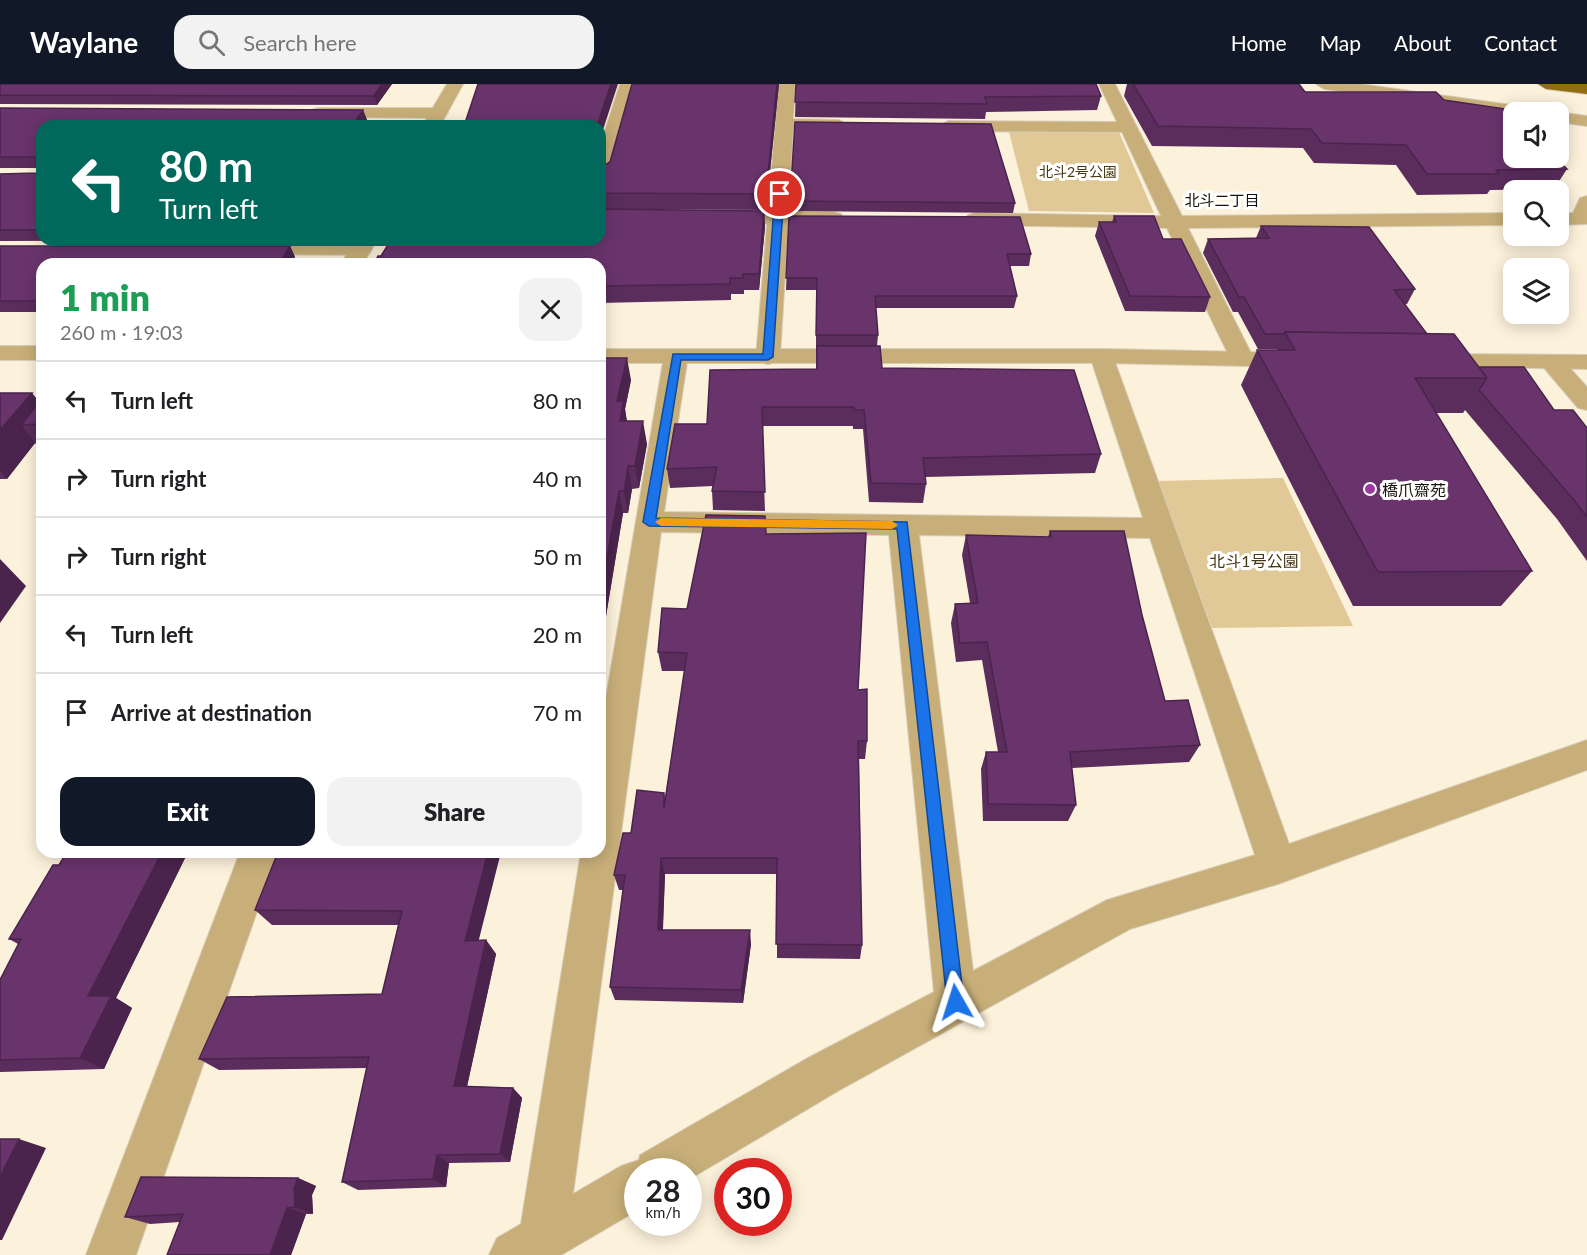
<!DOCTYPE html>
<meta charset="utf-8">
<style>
:root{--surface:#fff;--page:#f2f2f2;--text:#202124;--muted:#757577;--line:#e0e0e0;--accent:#111827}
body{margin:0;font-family:Lato,"Noto Sans JP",sans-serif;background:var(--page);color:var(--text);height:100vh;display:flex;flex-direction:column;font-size:22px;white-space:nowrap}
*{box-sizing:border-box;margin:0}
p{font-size:20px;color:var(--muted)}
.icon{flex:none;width:33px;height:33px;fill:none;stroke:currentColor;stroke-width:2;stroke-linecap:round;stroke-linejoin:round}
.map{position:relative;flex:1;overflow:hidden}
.side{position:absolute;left:36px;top:174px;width:570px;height:600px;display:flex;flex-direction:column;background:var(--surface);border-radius:18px;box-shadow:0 3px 15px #0003}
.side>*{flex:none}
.banner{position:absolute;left:36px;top:36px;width:570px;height:126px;border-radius:18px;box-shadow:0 3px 15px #0003;background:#00695c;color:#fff;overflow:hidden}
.tools{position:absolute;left:1503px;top:18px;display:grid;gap:12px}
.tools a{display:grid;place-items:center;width:66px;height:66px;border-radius:12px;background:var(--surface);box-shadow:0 3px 15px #0003;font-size:30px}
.speed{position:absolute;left:624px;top:1074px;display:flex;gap:12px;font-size:30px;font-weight:700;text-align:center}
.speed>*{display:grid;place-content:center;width:78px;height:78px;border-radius:50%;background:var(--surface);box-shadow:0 3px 15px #0003;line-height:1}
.speed small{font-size:15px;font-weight:400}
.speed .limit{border:9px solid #d22;background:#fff;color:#111}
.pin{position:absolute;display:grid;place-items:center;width:51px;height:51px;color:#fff;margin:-26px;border:3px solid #fff;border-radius:50%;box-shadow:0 2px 6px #0007}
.me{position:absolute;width:66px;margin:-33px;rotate:354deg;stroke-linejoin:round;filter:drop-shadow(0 0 4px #0008)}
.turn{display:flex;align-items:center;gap:21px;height:126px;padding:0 24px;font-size:27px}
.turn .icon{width:78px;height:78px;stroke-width:2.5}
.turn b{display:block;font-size:42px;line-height:51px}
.round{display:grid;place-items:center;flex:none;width:63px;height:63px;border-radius:18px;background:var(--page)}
.overview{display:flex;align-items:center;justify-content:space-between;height:102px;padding:0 24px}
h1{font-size:36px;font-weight:800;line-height:45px;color:#1e9e55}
.action{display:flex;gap:12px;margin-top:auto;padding:12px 24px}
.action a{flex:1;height:69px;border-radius:18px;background:var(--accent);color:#fff;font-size:24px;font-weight:800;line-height:69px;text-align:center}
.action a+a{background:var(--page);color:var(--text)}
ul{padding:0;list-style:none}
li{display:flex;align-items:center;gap:18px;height:78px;padding:0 24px;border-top:2px solid var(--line)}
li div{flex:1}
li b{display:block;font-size:22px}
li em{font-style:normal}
header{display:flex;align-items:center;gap:36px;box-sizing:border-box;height:84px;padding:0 30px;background:var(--accent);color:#fff}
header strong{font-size:28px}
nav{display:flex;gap:33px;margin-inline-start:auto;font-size:21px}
.search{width:420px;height:54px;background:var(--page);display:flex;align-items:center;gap:15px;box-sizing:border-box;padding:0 21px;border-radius:18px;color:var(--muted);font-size:22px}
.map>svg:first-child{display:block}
.green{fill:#e1c997}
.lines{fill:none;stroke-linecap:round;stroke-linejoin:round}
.minor-casing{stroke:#d7cdb9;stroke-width:2}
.tertiary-casing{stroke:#d7cdb9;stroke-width:2}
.trunk-casing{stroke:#d7cdb9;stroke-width:2}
.minor{fill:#c8af79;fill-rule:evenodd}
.tertiary{fill:#c8af79;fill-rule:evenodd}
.trunk{fill:#906d10;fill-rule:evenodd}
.wall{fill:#5a2d5d}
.shaded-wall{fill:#4a244c}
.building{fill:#69346c;stroke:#4a244c;stroke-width:1.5}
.route{fill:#1a73e8;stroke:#114b97;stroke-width:1.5}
.slow{fill:#f59e0b}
.poi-dot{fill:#9838a0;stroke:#fff;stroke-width:2}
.labels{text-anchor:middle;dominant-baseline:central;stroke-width:6;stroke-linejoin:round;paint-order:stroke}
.far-park-label{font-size:14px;fill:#473814;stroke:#fff}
.far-neighbourhood-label{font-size:15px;fill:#151109;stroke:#fff}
.poi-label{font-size:16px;fill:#151109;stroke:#fff;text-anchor:start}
.park-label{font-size:16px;fill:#473814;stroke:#fff}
</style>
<header>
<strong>Waylane</strong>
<div class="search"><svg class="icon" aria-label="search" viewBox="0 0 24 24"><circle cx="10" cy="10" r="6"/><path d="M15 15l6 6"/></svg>Search here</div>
<nav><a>Home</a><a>Map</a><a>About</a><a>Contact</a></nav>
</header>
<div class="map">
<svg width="1587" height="1171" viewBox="0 0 1587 1171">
<rect width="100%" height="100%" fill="#fcf1da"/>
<!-- green -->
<g class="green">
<path d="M1009 48H1119L1154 129 1029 127Z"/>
<path d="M1283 394 1353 542 1212 544 1158 397Z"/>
</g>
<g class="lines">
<defs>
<g id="minor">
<path d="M620 0H636L610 93 600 99V62Z"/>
<path d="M779 0H795L793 35 839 36 848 41 839 46 793 45 788 127 834 128 841 130 844 134 841 138 834 140H788L780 273 777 278 768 280 759 278 756 273 767 140 720 139 713 137 710 133 713 129 720 127H768Z"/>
<path d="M1099 0H1115L1182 132 1514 129V141L1188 144 1254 275 1251 280 1242 282 1233 280 1167 144 975 141 968 139 965 135 968 131 975 129 1161 132 1122 48 948 47 939 42 948 37 1117 38Z"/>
<path d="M1316 0H1360L1526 23 1535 28H1514V31L1324 5Z"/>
<path d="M320 24H439L448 29 439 34 314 33 311 29 314 25Z"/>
<path d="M1555 28H1558L1587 32V42L1558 38V28Z"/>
<path d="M1587 112V140L1558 141V129H1573L1580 114Z"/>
<path d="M245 159H361L369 160 372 165 369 170 361 171 237 170 234 165 237 160Z"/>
<path d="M676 265 685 267 688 272 664 428 1143 434 1090 272 1093 267 1102 265 1111 267 1289 760 1587 656V686L1278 800 1130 845 838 1007 688 1096V1088H638V1126L561 1171H489L497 1154 521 1140 581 768H600V649L664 272 667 267ZM661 448 889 451 934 908 806 975 640 1071 639 1076 621 1082 573 1110ZM919 451 1150 454 1255 771 1107 816 973 887Z"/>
<path d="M1551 271 1560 273 1587 303V326L1578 324 1539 278 1542 273Z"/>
<path d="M240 768H278L136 1171H86Z"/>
</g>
<g id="tertiary">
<path d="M447 0H463L440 42H422Z"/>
<path d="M355 156H377L363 180H341Z"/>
<rect x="0" y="262" width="42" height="14"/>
<path d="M600 265H1102L1297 269 1306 271 1309 276 1306 281 1297 283 1102 279H600Z"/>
<path d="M1430 270 1587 271V285L1421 282 1418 277 1421 272Z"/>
</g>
<path id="trunk" d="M1538 0H1587V10L1546 5Z"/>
</defs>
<!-- minor casing -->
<use href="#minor" class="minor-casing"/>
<!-- tertiary casing -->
<use href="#tertiary" class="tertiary-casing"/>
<!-- trunk casing -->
<use href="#trunk" class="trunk-casing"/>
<!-- minor -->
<use href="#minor" class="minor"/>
<!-- tertiary -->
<use href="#tertiary" class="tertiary"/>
<!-- trunk -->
<use href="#trunk" class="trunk"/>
</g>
<!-- wall -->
<g class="wall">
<path d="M0 0H392L377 21 0 20Z"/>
<path d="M632 0H779L766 126 600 125V84L610 78Z"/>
<path d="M796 0 1101 12 1097 26 986 28 985 35 795 33Z"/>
<path d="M1127 0H1299L1305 8 1444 16 1567 85 1554 105 1490 106 1487 110 1417 111 1396 81 1314 79 1303 64 1152 62 1124 12Z"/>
<path d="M0 24 363 26 367 36 363 42H42V156H306L0 157V90L37 89V84H0Z"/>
<path d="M790 117 1015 119 1013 129 790 127Z"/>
<path d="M764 127 765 143 759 206H744V210H731V216L600 219V180Z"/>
<path d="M789 132 1031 170 1029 182H1010L1017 212 1014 224H876L878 251 877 262 882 284 1101 370 1095 389 925 393 926 400 923 419 869 418 863 345H853V342H762L765 427 713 426 712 407 713 402 670 404 667 385 707 340 816 285V206H786Z"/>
<path d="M1114 132 1163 155 1210 213 1205 228 1125 227 1095 152 1099 138H1112Z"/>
<path d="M1261 142 1415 205 1407 220H1405L1427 250 1479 283 1587 344V477L1557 435 1465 326 1463 329H1436L1532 487 1501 522H1353L1241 301 1257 266H1277V265H1258L1238 228H1233L1203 169 1208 155 1256 154Z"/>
<path d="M0 162H290L295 173 42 180V228H0Z"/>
<path d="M600 274 631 296 625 325 627 337 647 360 639 404 632 405 628 429H623L605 538H600Z"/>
<path d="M0 309H32L39 318 42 315V368L35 359 7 395H0Z"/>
<path d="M1050 447 1142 531 1165 617 1200 661 1189 678 1072 684 1076 721 1068 737H983L981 685 986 668H998L982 576 956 578 951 539 955 520 970 519 962 471 966 451 1048 453Z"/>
<path d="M766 450 858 606 867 657 865 675H859L862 861 860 875 777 874V790H665L663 846 751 860 743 919 615 916 610 903 623 806H619L614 791 631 749 664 709 665 716 685 587H662L658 568 687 525Z"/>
<path d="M67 768H188L116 914 132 924 104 985 0 988V896L18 860 9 855 59 781Z"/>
<path d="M278 768 479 856H486L496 870 467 1002 513 1004 522 1014 510 1078 449 1079 446 1103 358 1106 342 1098 367 984 219 986 199 975 382 910 398 841H272L255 826Z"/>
<path d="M298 1094 316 1102 312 1111 313 1130H306L291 1171H167L180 1138 150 1140 125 1133Z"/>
</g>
<!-- shaded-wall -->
<g class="shaded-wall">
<path d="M382 0H392L377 21 374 12Z"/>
<path d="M611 0H618L600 55V42H597Z"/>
<path d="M777 0H779L766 126V110Z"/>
<path d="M363 26 367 36 363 42H352Z"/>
<path d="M764 127 765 143 759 206V190Z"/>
<path d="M290 162 295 173 291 180H279Z"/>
<path d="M627 274 631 296 625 325 627 340 620 337 617 317Z"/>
<path d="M32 309 42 322 21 341 35 359 7 395 0 387V346Z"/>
<path d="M643 337 647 360 639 404 635 382Z"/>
<path d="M628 382 632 405 628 429 624 407Z"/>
<path d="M619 407 623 429 605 538 600 517V513Z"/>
<path d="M0 475 26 502 0 539Z"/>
<path d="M162 768H188L116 914 132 924 104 985 80 974 88 912Z"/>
<path d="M488 768H501L475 871 465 857Z"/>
<path d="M661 774 665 790 662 861 658 846Z"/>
<path d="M750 846 751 860 743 919 741 906Z"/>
<path d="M486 856 496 870 465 1012 454 1002Z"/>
<path d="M513 1004 522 1014 510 1078 500 1070Z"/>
<path d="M19 1055 46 1064 2 1156H0V1093Z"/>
<path d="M437 1071 449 1079 446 1103 433 1095Z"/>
<path d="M298 1094 316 1102 312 1111 313 1130 295 1123 294 1104Z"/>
<path d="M287 1124 306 1130 291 1171H270Z"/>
</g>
<!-- building -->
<g class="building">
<path d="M0 0H382L374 12 0 11Z"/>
<path d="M478 0H611L597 42H464Z"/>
<path d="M632 0H777L766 110 600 109V84L610 78Z"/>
<path d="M796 0H1096L1101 12 985 13 987 20 795 18Z"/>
<path d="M1133 0H1299L1305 8H1436L1444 16 1505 25 1514 33V74H1556L1567 85 1496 86 1499 90H1427L1406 61 1322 59 1311 45 1158 42Z"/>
<path d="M0 24 363 26 352 42H42V146H0V90L37 89 36 73H0Z"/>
<path d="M795 38 991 40 1015 119 790 117Z"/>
<path d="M600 125 764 127 759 190H743V194H730V200L600 202V180H374L378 172H381L391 156H600Z"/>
<path d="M789 132 1020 133 1031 170H1007L1017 212H875L878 251H816L817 194H786Z"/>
<path d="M1114 132H1154L1163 155H1181L1210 213 1130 212 1099 138H1116Z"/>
<path d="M1261 142 1369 143 1415 205 1394 206 1427 250 1285 248 1284 250H1265L1244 213H1239L1208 155 1269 154Z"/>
<path d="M0 162H290L279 180H42V217H0Z"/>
<path d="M1285 248 1454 250 1487 294H1415L1532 487 1378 488 1257 266H1295Z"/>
<path d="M817 262H880L882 284 1074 286 1101 370 923 374 926 400 871 399 864 326H854V323H762L765 408 712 407 717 383 667 385 675 340H707L710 286 817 285Z"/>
<path d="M600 274H627L617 317H623L620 337H643L635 382H628L624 407H619L600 513Z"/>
<path d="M1479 283H1524L1554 326H1573L1587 344V433L1574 416 1479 306 1487 294Z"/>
<path d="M0 309H32L0 346Z"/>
<path d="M42 315V340L21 341Z"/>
<path d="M706 431 765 432 766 450 866 449 858 606 867 605V657H858L862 861 776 860 777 774H661L658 846H750L741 906 610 903 625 791H614L623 749H631L637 706 664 709V724L687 569 658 568 662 524 687 525Z"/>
<path d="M1050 447H1124L1142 531 1165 617 1188 616 1200 661 1070 668 1076 721 988 720 986 668H1007L987 558 960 559 955 520 978 519 966 451 1051 453Z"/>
<path d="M67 768H162L88 912H111L80 974 0 976V896L21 855H9L53 781H59Z"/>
<path d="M278 768H488L465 857 486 856 454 1002 513 1004 500 1070 437 1071 433 1095 342 1098 369 973 199 975 227 913 382 910 402 827 255 826Z"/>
<path d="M0 1055H19L0 1093Z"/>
<path d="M141 1093 298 1094 294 1104 295 1123 287 1124 270 1171H167L183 1130 125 1133Z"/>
</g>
<!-- route -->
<path class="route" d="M780 108 784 110 773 273 768 276H681L656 434 907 438 964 918 962 924 956 927 949 924 947 918 897 445 649 442 643 438 673 270H763L775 110Z"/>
<!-- slow -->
<path class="slow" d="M661 434 892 437 898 441 892 445 661 442 655 438Z"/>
<!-- markers -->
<circle class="poi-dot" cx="1370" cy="405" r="6"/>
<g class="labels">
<!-- far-park labels -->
<g class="far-park-label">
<text x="1078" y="87">北斗2号公園</text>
</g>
<!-- far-neighbourhood labels -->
<g class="far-neighbourhood-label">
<text x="1222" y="116">北斗二丁目</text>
</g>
<!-- poi labels -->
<g class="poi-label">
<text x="1382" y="405">橋爪齋苑</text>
</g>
<!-- park labels -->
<g class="park-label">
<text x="1254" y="476">北斗1号公園</text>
</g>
</g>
</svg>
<div class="tools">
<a><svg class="icon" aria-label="sound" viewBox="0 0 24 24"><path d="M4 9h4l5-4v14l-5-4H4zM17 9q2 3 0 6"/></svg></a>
<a><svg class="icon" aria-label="search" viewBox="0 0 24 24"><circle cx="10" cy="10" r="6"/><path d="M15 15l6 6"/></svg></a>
<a><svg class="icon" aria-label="layers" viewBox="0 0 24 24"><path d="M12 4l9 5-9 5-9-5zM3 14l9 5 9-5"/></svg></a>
</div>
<div class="speed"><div>28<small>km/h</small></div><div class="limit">30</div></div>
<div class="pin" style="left:780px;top:110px;background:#d93025"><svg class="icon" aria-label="arrive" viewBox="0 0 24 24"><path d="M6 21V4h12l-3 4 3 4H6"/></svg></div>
<svg class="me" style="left:956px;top:918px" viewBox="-20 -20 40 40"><path d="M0-17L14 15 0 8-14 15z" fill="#1a73e8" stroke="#fff" stroke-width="4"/></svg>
<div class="banner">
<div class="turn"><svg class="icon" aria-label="left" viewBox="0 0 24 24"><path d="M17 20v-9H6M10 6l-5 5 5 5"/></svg><div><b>80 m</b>Turn left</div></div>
</div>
<section class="side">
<div class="overview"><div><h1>1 min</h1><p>260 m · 19:03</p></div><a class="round"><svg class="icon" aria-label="close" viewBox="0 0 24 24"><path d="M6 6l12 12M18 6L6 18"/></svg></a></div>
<ul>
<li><svg class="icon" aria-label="left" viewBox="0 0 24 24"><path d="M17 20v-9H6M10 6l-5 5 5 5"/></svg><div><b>Turn left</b></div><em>80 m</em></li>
<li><svg class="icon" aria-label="right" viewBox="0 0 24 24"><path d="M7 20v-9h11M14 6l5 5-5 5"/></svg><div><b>Turn right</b></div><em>40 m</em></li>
<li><svg class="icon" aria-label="right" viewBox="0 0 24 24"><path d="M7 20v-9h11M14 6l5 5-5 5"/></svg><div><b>Turn right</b></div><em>50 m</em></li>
<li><svg class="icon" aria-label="left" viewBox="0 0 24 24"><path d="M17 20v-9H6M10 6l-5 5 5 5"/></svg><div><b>Turn left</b></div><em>20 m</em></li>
<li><svg class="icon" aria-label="arrive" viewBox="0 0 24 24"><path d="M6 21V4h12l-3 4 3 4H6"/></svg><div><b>Arrive at destination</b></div><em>70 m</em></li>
</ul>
<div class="action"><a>Exit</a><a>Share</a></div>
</section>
</div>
